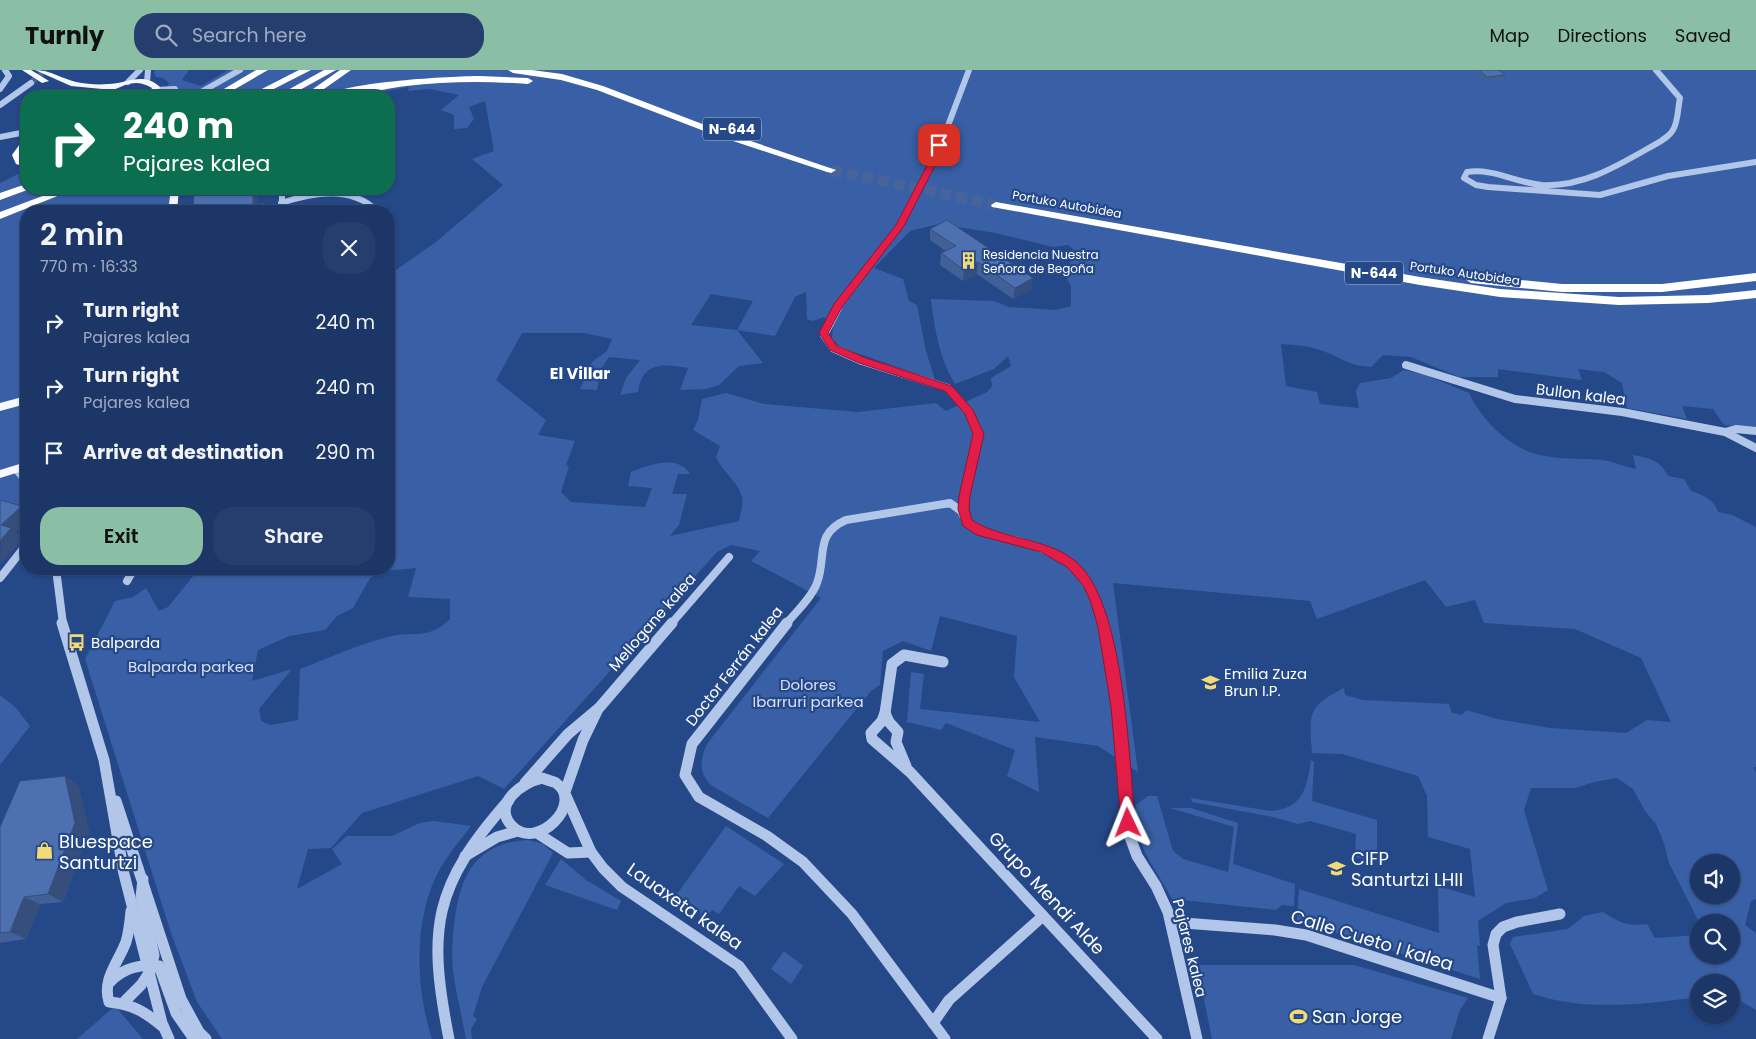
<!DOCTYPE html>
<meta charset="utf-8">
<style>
:root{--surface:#1c3667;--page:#253e6d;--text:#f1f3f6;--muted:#a0abc0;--line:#3a507b;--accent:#8abfa5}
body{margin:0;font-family:Poppins,sans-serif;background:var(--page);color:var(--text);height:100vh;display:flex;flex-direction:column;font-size:19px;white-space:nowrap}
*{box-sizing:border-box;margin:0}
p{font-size:16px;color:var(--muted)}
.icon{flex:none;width:28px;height:28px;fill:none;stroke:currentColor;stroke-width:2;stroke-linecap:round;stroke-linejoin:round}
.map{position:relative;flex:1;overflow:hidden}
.sheet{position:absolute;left:20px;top:135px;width:375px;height:370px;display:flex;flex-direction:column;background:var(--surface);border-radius:20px;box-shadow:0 1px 4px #0004,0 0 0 1px var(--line)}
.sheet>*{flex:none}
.hud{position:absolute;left:20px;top:20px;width:375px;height:105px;border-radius:20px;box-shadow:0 1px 4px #0004,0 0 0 1px var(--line);background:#0b6e4f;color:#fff;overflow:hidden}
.controls{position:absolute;left:1690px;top:784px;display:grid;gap:10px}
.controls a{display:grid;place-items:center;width:50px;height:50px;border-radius:50%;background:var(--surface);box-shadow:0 1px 4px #0004,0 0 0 1px var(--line);font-size:25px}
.pin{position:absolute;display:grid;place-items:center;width:42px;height:42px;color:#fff;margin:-21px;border-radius:10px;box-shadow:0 2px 8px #0006}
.me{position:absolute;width:55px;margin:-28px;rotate:358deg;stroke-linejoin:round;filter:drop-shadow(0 0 4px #0008)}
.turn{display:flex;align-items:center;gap:18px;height:105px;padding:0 20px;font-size:22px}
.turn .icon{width:65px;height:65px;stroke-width:2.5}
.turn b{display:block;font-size:35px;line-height:42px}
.round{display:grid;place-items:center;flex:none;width:52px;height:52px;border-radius:20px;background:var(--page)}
.head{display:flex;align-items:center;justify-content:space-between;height:85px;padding:0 20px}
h1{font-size:30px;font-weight:600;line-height:38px}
.primary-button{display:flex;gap:10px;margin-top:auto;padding:10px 20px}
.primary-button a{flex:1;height:58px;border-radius:20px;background:var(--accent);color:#111;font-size:20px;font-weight:600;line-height:58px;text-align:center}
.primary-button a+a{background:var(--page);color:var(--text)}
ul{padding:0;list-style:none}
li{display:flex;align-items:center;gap:15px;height:65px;padding:0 20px}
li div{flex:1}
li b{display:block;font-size:19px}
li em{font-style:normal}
header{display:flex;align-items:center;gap:30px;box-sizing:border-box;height:70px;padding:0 25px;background:var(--accent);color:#111}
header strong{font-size:24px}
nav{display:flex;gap:28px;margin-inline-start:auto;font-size:18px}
.search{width:350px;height:45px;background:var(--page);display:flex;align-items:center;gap:12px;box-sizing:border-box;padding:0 18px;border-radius:20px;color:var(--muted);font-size:19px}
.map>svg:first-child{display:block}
.green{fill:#3960a6;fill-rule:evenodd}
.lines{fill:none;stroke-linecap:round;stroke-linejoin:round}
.minor-tunnel{stroke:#46639b;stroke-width:6;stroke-dasharray:6 3;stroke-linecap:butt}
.highway-tunnel{stroke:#46639b;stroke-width:11;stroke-dasharray:11 5;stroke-linecap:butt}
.minor-far2{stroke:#b2c6e9;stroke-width:6}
.minor-far1{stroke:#b2c6e9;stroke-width:8}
.minor{stroke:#b2c6e9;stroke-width:11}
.major{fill:#f5f8fe;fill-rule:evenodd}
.highway{fill:#fff;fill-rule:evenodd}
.wall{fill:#426098}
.shaded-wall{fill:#364e7c}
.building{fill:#4d70b1;stroke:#364e7c}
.route{fill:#e11d48;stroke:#92132f}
.labels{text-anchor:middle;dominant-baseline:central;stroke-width:4.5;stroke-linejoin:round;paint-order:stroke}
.far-street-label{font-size:12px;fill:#fff;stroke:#254889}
.far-poi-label{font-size:12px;fill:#fff;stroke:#254889;text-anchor:start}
.shield{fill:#254889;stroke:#bec8dc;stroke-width:1}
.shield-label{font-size:14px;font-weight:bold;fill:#fff}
.street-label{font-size:15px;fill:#fff;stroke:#254889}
.poi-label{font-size:15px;fill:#fff;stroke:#254889;text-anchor:start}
.park-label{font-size:15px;fill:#d6e2f7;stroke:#254889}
.neighbourhood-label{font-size:16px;font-weight:bold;fill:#fff;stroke:#254889}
.near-poi-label{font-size:18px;fill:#fff;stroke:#254889;text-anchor:start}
.near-street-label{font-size:18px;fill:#fff;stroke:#254889}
</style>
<header>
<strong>Turnly</strong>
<div class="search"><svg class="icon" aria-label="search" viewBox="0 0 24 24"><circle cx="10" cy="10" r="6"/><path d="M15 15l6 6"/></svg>Search here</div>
<nav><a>Map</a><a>Directions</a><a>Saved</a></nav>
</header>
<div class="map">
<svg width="1756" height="969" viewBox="0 0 1756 969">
<rect width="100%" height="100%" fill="#254889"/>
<!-- green -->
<g class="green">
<path d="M155 0H189L182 10 201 16 228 0H1756V358L1724 355 1713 339 1682 336 1687 349 1627 338 1622 313 1604 302 1578 299 1582 310 1498 299V307H1459L1411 287 1383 285 1371 297C1347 295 1344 289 1323 281 1312 276 1293 275 1281 274L1286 316 1317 322 1320 334 1359 338 1356 321 1360 313 1391 308 1404 300 1425 305 1469 323C1483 352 1512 381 1545 386 1564 390 1584 388 1603 390 1614 392 1625 397 1636 399L1633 385C1649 388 1660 390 1668 406L1684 409 1691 421C1703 425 1714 429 1718 442L1732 445 1756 457V697H1754L1756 703V829L1751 831 1745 855 1756 863V940L1731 925V912H1699V927C1644 934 1587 942 1533 924L1510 874 1513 867 1568 859 1584 846 1603 842C1618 852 1629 857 1647 854L1655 868 1699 865V885H1731V852H1699L1669 793 1664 773 1656 754 1645 741 1633 719 1617 708 1594 712 1575 718H1531L1524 740 1548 820 1535 828 1506 833 1478 851 1480 876 1477 875 1480 909 1297 850 1299 819 1439 863 1438 816 1475 827 1470 779 1428 767 1427 726 1418 706 1342 684 1312 683C1309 643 1307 637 1344 618L1345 625 1363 630 1449 634 1452 643 1462 645 1466 640 1497 649 1550 658 1626 663 1647 650 1671 652 1641 588 1575 559 1484 553 1475 530 1446 537 1425 510 1317 549 1310 531 1113 513 1138 702 1098 676 1035 667 1039 722 1007 706 1015 680 946 653 941 660 907 652 911 602 924 604 920 639 1040 652 1014 607 1017 566 940 546 931 581 903 571 883 581 880 615 871 621 768 748 712 716C698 703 700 690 707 674L821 528 751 491 760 481 731 475 717 482 504 719 478 706 362 743 331 778 308 779 297 819 342 794 332 779 347 766H392L420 753 434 751 471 756C461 769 450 782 441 797 413 845 415 917 432 969H222L197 932 171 863 85 589 115 531 133 527 146 518 159 541 168 537 199 499H389V205L436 172 503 115 472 89 494 81 485 31 469 37 474 49 467 58 454 59V45L441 40 459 25 430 19 408 21 409 17 359 26H164L169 13 163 8 156 7 154 3ZM939 154 995 163 1053 177 1068 175 1074 180 1066 207 1071 216V236L1056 240 1026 238 1009 237 994 231 931 229C934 257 940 290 955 314L994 299 1008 286 1011 296 991 308 992 316 987 322 946 341 936 333 858 342 764 334 726 323 702 329 698 350 693 360 720 376 716 387C722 401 739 413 742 427 744 433 740 444 739 451L670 466 679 455 687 424H672L678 404H690C677 384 650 395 631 402L628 416 652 418 645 437 571 432 561 422 569 396 566 395 575 371 538 365 546 350 496 310 522 263H584L612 269 607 281 592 292 580 319 597 320 601 299 609 287 640 290 626 308 620 325 638 322C642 291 664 294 688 298L680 320 706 319 719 315 739 296 763 293 737 260 775 266 795 227 806 222 807 249 813 251 824 247 833 253 832 269 842 278 935 310 926 281 917 235 909 231 903 209 874 198 910 161ZM711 224 753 231 737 260 691 255ZM416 498 408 527 450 529V549C427 571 415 560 388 567 359 574 329 588 300 599L298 650 270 655 261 651 259 639 292 599 252 611 258 580 289 566 325 560 337 546 353 538 370 508 383 501ZM1699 792H1731V825H1699Z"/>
<path d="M26 100V119H178L176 141H26V417L22 421 26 436 0 432V113Z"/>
<path d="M0 625 16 638 30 656 0 695Z"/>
<path d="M1311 690 1314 692 1312 731 1377 750V784L1364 780V789L1355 787 1356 764 1310 751 1298 754 1273 747 1192 732 1191 728 1270 741C1303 739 1307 718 1311 690Z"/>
<path d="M1148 726H1157L1173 781 1183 789 1228 802 1234 757 1170 738H1191L1238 753 1233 794 1295 814 1294 836 1282 835 1276 840 1172 829C1156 798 1131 772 1136 735Z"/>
<path d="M726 756 784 794 755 826 739 816 719 844 712 840 702 854 700 840 677 824Z"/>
<path d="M528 770 543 774 553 783 482 917 473 946 477 949 471 959 472 969H466C462 946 456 924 453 901 451 884 453 865 455 847 462 801 478 773 528 770Z"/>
<path d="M561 789 586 810 621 831 617 840 545 815Z"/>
<path d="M784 881 803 896 791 914 771 899Z"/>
<path d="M1197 895H1354L1468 928 1460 940 1451 969H1212Z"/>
<path d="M115 936 143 969H77Z"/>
</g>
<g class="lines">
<!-- minor-tunnel -->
<path class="minor-tunnel" d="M31 13 46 0"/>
<!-- highway-tunnel -->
<path class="highway-tunnel" d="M831 100 996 135"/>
<!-- minor-far2 -->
<g class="minor-far2">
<path d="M1656 0 1680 28C1678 37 1678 50 1674 58 1670 68 1655 74 1647 79 1614 98 1581 117 1542 115 1517 113 1493 98 1467 102L1464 108 1476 115 1488 117 1600 125 1668 106 1756 92"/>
<path d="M128 12 140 0"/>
<path d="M147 12 148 0"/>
<path d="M0 19 9 6 5 0"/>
<path d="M156 20 175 19 177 26"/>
<path d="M194 26 240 0"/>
<path d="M0 35 31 13"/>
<path d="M0 67 26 62"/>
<path d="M282 119V141"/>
<path d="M285 119 306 125"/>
<path d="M281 133C312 123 351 115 377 141"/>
<path d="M837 239 899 156 938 82 969 0"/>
</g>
<!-- minor-far1 -->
<g class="minor-far1">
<path d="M838 238 824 265 833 278 862 291 948 318 969 342 978 364 964 426 963 439 967 453C983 463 999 467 1018 471 1070 485 1088 502 1103 554"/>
<path d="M1406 295 1515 329 1622 342 1725 362 1736 359 1756 361"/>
<path d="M1725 362 1756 378"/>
<path d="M17 400 26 411"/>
<path d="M56 499 63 554"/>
<path d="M0 508 26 475"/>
<path d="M127 511 134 499"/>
<path d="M671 554 729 487"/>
<path d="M786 554C796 542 812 527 817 513 827 486 814 464 846 450L950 433 961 441 964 447"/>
</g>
<!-- minor -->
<g class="minor">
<path d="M62 553 104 690 124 804 162 953 169 969"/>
<path d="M787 553 692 674 685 705 699 727 767 766 803 792 852 844 945 969"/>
<path d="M1103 553 1117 637 1129 764 1137 786 1156 816 1168 842 1197 969"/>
<path d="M943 592 904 585 892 594 885 643 882 651 871 663 872 669 910 702 1157 969"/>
<path d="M885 643 889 652 898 662 896 672 906 696"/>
<path d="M542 708C546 710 553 711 556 713 585 733 537 782 512 756 491 734 523 712 542 708Z"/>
<path d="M525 713 568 664 599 638 672 553"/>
<path d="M565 722 583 670 597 641"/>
<path d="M566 726 591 782 603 798 622 817 739 896 792 969"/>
<path d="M116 731 181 929 199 962 206 969"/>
<path d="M537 763 568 783 591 782"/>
<path d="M465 786 497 767 518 761"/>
<path d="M131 841C130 852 129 862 126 872 118 893 102 909 109 932 132 934 145 942 162 956"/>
<path d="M1171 852 1275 860 1306 865 1501 928"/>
<path d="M109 913C123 898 139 894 159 896L176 943 194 969"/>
<path d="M123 933 141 915 151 900 154 885 141 827 143 809"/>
<path d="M933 953 949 930 1043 846"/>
<path d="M449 969C427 858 433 816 509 730"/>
<path d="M1488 969 1501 928 1493 875 1496 864 1503 857 1517 852 1560 844"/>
</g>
<!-- major -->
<g class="major">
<path d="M22 0H31L49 11 42 13Z"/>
<path d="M35 0C51 0 62 9 76 12 86 14 98 15 108 14 126 14 143 1 160 17L156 26H148L152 18C129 3 113 26 93 26L102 19 71 16Z"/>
<path d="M171 119H179L177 141H168Z"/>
<path d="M26 326V334L0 341V333Z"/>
<path d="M26 392V400L0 408V400Z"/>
</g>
<!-- highway -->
<g class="highway">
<path d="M256 0H268L223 26H212Z"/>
<path d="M299 0H311L260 26H248Z"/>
<path d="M324 0H336L289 26H277Z"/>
<path d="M340 0H351L314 26H303Z"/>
<path d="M508 0H532L562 4 603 16 718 60 836 100 831 103 827 102 712 64 597 20 561 10 513 3Z"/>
<path d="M479 6 528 8 533 11 528 14C487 11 447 11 406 16 380 19 352 28 326 26 343 12 453 6 479 6Z"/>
<path d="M26 70V80L22 85 26 91V97L16 94 12 85 22 71Z"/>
<path d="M26 114V119H30L0 130V123Z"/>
<path d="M61 119H75L0 149V142Z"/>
<path d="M996 132 1420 207 1500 219 1619 227 1708 225 1756 220V228L1708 233 1619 235 1500 227 1420 215 992 137 991 135Z"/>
<path d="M1756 203V211L1662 222H1562L1471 213 1465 209 1471 205 1562 214H1662Z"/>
</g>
</g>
<!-- wall -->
<g class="wall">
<path d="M1475 0H1499L1505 5 1503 10 1484 12 1474 3Z"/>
<path d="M930 159 1031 220 1013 229 977 204 963 211 940 195 941 183 946 181 930 170Z"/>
<path d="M78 715 89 762 63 832 40 834 26 869 0 873V757Z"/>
</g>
<!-- shaded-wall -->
<g class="shaded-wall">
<path d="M253 119H257L258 141 253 135Z"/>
<path d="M265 133 270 141H264Z"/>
<path d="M978 192 977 204 963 211 964 200Z"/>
<path d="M1033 208 1031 220 1013 229 1015 218Z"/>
<path d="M22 436 26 440V453L16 462 23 469 0 495 1 455Z"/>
<path d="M65 706 78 715 89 762 63 832 48 824Z"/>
<path d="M24 827 40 834 26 869 10 862Z"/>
</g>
<!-- building -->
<g class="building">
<path d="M1479 0H1499L1505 5 1487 7Z"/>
<path d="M194 119H253V135L265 133 264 141H193Z"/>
<path d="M947 150 1033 208 1015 218 978 192 964 200 941 183 956 176 930 159Z"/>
<path d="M0 430 22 436 1 455 11 458 0 471Z"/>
<path d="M65 706 75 753 48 824 24 827 10 862 0 863V757L20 711Z"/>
</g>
<!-- route -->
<path class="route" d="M937 73 943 75 942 82 904 156 842 237 828 263 837 276 866 288 952 316 973 340 984 364 970 426 969 439 972 450C1003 470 1044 467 1074 490 1125 529 1129 690 1135 753L1133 758 1128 760 1123 758 1121 753 1111 637 1098 557 1090 530 1083 515 1067 497 1041 482 977 465 963 456 958 439 959 426 973 364 965 344 945 321 859 293 830 280 819 263 834 234 896 155 934 82Z"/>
<!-- icons -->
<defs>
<symbol id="building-bare" viewBox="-9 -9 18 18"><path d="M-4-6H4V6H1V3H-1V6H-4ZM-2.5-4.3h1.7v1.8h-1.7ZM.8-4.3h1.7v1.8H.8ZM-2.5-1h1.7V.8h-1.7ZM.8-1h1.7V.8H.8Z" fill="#f3da76" stroke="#254889" stroke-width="2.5" paint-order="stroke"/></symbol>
<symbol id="bus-bare" viewBox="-9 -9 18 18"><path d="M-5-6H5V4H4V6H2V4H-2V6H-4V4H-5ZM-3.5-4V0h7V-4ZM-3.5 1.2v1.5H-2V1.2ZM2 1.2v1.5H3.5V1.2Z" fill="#f3da76" stroke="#254889" stroke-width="2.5" paint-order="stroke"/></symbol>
<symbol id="school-bare" viewBox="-9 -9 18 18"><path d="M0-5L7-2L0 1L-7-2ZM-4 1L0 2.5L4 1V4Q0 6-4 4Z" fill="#f3da76" stroke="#254889" stroke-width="2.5" paint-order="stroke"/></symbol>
<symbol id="shop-bare" viewBox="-9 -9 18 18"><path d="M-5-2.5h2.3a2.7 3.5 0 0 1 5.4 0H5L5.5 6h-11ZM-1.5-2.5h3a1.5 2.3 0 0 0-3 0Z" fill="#f3da76" stroke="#254889" stroke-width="2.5" paint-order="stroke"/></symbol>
<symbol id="university-bare" viewBox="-9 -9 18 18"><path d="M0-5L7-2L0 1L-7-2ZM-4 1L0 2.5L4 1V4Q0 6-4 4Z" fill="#f3da76" stroke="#254889" stroke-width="2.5" paint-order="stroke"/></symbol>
<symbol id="stadium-bare" viewBox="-9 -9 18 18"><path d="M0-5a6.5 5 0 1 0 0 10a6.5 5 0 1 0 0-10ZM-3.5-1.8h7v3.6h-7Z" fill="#f3da76" stroke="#254889" stroke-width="2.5" paint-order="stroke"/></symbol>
</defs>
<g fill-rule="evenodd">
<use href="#building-bare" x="956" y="178" width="25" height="25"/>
<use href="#bus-bare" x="64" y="560" width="25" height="25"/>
<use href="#school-bare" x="1198" y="600" width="25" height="25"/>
<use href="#shop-bare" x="32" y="768" width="25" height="25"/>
<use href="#university-bare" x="1324" y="786" width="25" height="25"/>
<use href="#stadium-bare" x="1286" y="934" width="25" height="25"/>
</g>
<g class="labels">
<!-- far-street labels -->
<g class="far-street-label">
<text transform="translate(1067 134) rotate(10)">Portuko Autobidea</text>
<text transform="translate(1465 203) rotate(8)">Portuko Autobidea</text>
</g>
<!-- far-poi labels -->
<g class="far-poi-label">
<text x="983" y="184">Residencia Nuestra<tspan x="983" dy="14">Señora de Begoña</tspan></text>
</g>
<!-- shield labels -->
<g class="shield">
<rect x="703" y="47.5" width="58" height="23" rx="4"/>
<rect x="1345" y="191.5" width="58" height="23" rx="4"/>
</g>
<g class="shield-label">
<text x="732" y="59">N-644</text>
<text x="1374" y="203">N-644</text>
</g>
<!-- street labels -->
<g class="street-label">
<text transform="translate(1581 324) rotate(7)">Bullon kalea</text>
<text transform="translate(652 552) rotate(-49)">Mellogane kalea</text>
<text transform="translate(734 596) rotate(-52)">Doctor Ferrán kalea</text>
<text transform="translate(1190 878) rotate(76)">Pajares kalea</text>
</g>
<!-- poi labels -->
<g class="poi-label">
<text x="91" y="572">Balparda</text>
<text x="1224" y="603">Emilia Zuza<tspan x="1224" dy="17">Brun I.P.</tspan></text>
</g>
<!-- park labels -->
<g class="park-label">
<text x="191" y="596">Balparda parkea</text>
<text x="808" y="614">Dolores<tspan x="808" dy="17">Ibarruri parkea</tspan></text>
</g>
<!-- neighbourhood labels -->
<g class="neighbourhood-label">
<text x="580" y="303">El Villar</text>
</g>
<!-- near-poi labels -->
<g class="near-poi-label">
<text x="59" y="771">Bluespace<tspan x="59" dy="21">Santurtzi</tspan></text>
<text x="1351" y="788">CIFP<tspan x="1351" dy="21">Santurtzi LHII</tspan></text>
<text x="1312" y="946">San Jorge</text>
</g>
<!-- near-street labels -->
<g class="near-street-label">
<text transform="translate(1047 823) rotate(47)">Grupo Mendi Alde</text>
<text transform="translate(685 836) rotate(35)">Lauaxeta kalea</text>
<text transform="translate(1372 870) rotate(17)">Calle Cueto I kalea</text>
</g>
</g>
</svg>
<div class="controls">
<a><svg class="icon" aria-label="sound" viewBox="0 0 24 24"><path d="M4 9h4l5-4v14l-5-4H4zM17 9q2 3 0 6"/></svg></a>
<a><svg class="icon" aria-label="search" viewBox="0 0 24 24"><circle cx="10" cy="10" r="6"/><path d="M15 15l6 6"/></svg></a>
<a><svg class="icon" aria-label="layers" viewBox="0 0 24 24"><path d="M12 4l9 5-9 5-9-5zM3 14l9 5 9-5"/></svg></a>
</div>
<div class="pin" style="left:939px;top:75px;background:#d93025"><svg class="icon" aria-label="arrive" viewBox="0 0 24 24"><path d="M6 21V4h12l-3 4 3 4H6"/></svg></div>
<svg class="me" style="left:1128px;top:753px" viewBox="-20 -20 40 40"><path d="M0-17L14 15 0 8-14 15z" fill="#e11d48" stroke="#fff" stroke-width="4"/></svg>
<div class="hud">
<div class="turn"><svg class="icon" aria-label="right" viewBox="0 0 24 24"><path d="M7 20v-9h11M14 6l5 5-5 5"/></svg><div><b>240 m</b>Pajares kalea</div></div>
</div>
<section class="sheet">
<div class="head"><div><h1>2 min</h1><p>770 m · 16:33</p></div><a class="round"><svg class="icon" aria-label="close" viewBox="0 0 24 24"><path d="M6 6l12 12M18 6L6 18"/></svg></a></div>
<ul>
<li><svg class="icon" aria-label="right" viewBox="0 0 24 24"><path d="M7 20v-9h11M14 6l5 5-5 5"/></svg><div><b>Turn right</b><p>Pajares kalea</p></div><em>240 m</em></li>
<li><svg class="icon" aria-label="right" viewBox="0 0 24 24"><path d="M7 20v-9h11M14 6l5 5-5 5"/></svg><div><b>Turn right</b><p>Pajares kalea</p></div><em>240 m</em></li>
<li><svg class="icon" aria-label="arrive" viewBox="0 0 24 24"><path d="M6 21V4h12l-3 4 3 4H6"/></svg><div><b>Arrive at destination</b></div><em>290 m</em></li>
</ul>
<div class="primary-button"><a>Exit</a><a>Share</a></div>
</section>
</div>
